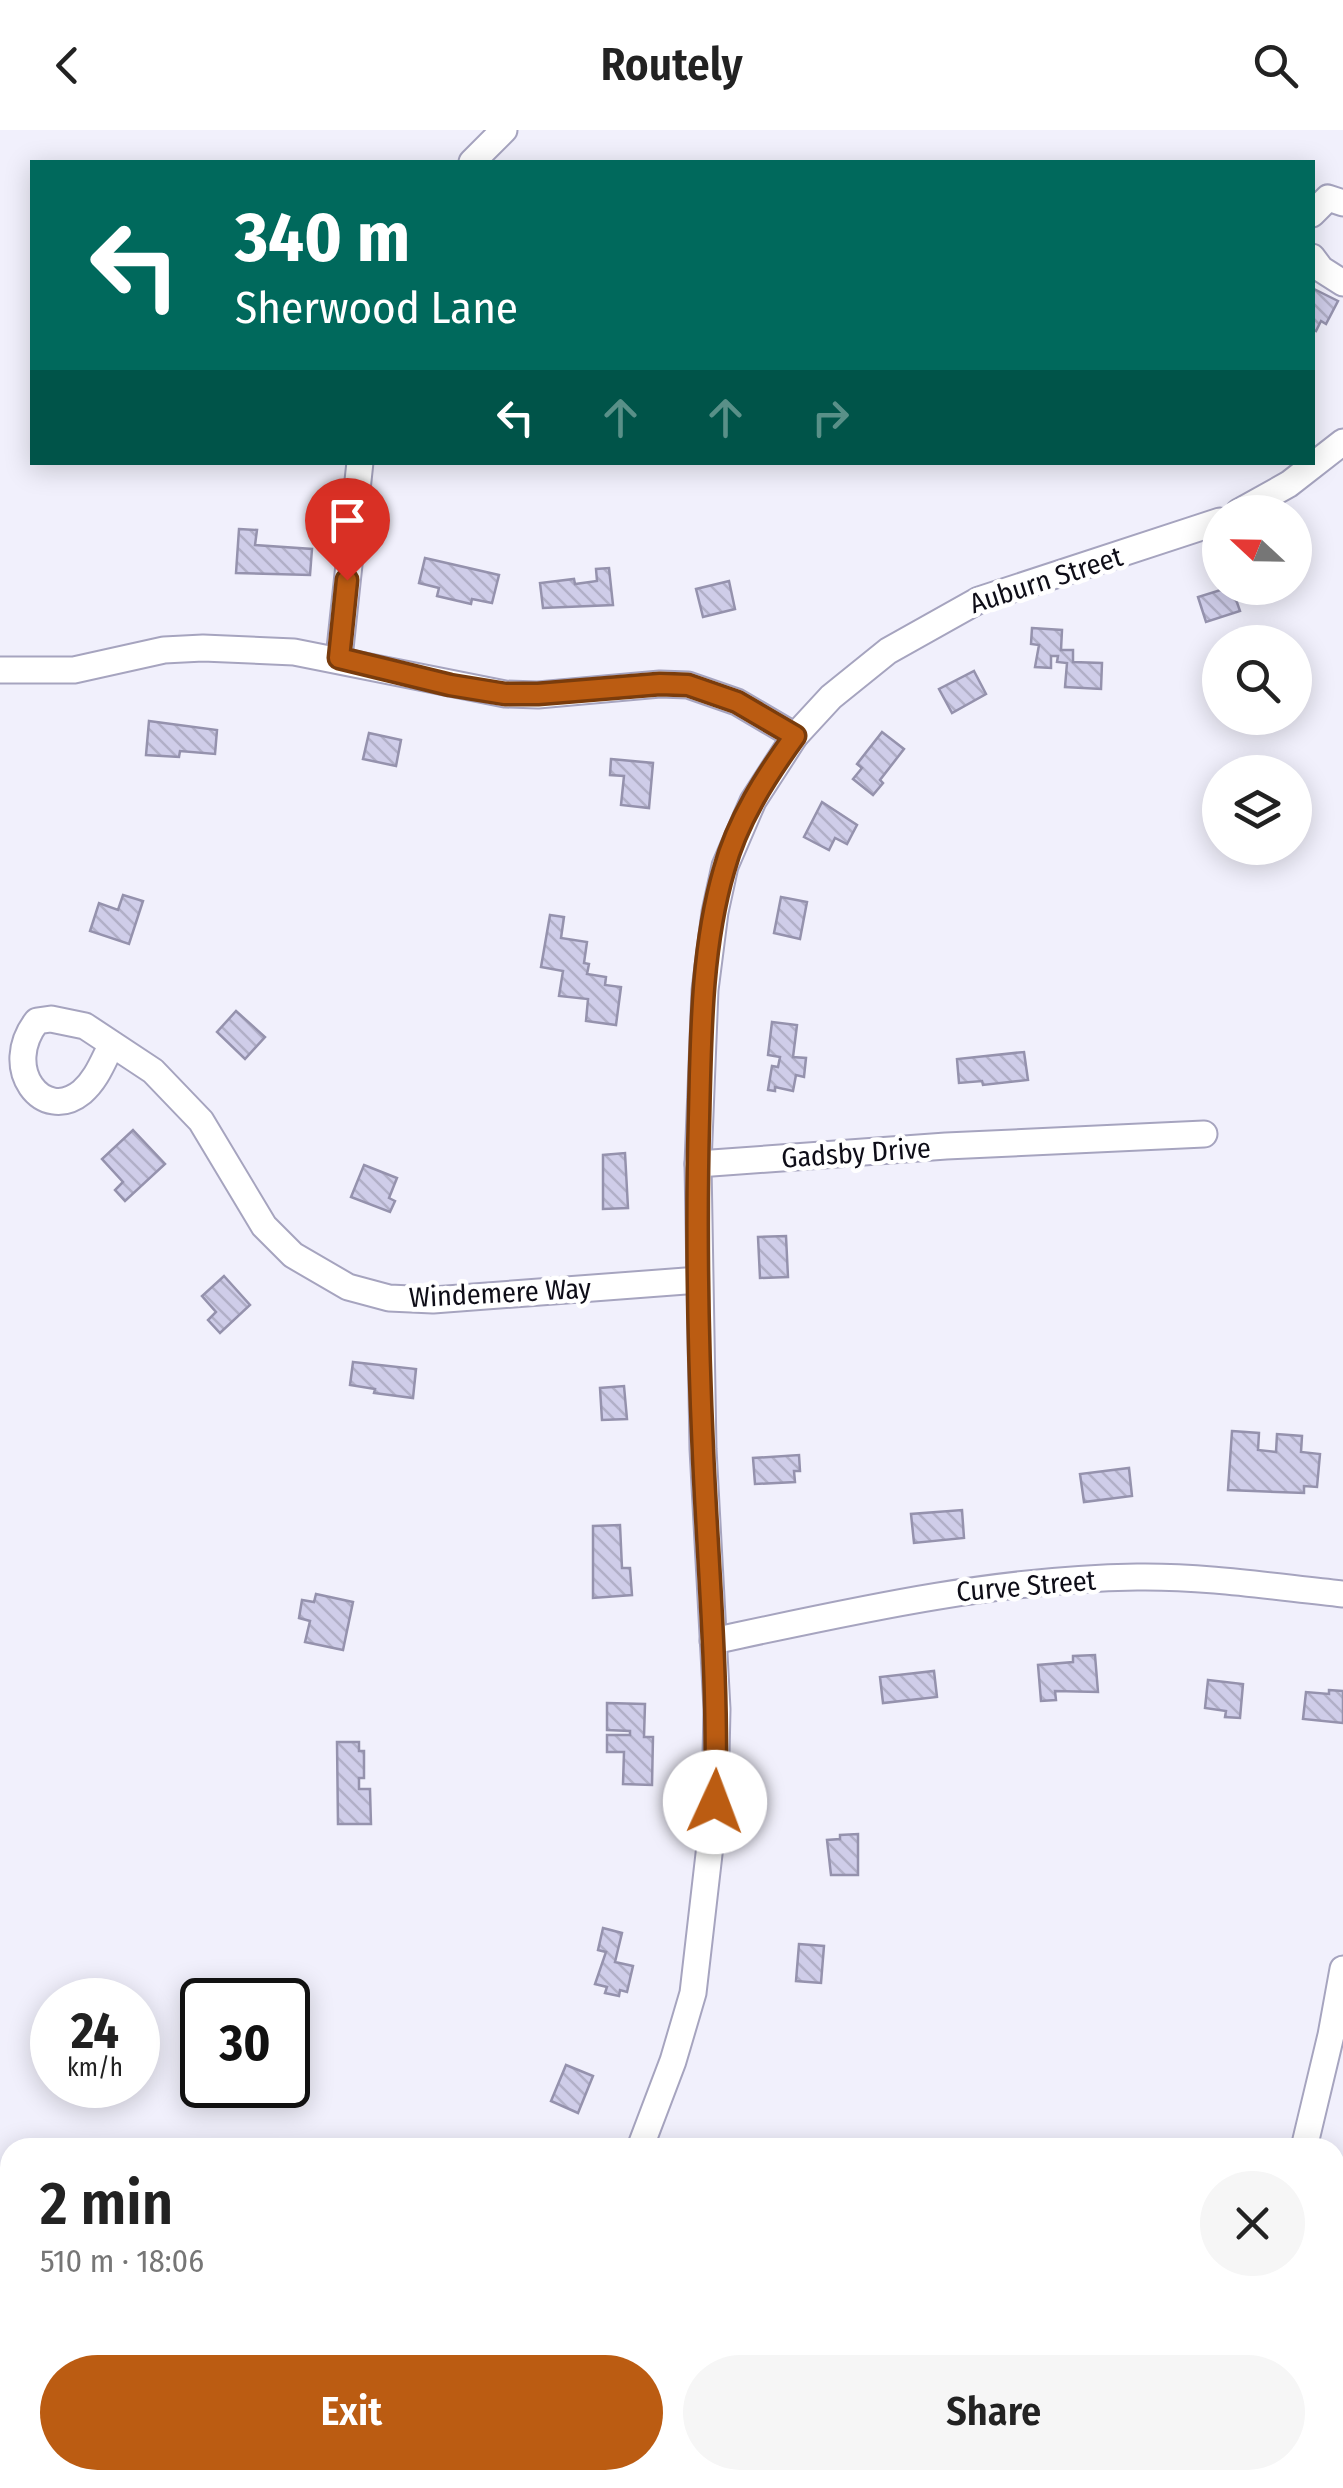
<!DOCTYPE html>
<meta charset="utf-8">
<style>
:root{--surface:#fff;--page:#f6f6f6;--text:#222;--muted:#767676;--accent:#bb5c12}
body{margin:0;font-family:"Fira Sans Condensed",sans-serif;background:var(--page);color:var(--text);height:100vh;display:flex;flex-direction:column;font-size:38px;white-space:nowrap}
*{box-sizing:border-box;margin:0}
p{font-size:32px;color:var(--muted)}
.icon{flex:none;width:55px;height:55px;fill:none;stroke:currentColor;stroke-width:2;stroke-linecap:round;stroke-linejoin:round}
.map{position:relative;flex:1;overflow:hidden}
.side{position:absolute;left:0px;top:2008px;width:1345px;height:352px;display:flex;flex-direction:column;background:var(--surface);border-radius:30px 30px 0 0;box-shadow:0 5px 25px #0003}
.side>*{flex:none}
.banner{position:absolute;left:30px;top:30px;width:1285px;height:305px;border-radius:0px;box-shadow:0 5px 25px #0003;background:#00695c;color:#fff;overflow:hidden}
.needle{width:65px;rotate:292deg}
.tools{position:absolute;left:1202px;top:365px;display:grid;gap:20px}
.tools a{display:grid;place-items:center;width:110px;height:110px;border-radius:50%;background:var(--surface);box-shadow:0 5px 25px #0003;font-size:50px}
.speed{position:absolute;left:30px;top:1848px;display:flex;gap:20px;font-size:50px;font-weight:700;text-align:center}
.speed>*{display:grid;place-content:center;width:130px;height:130px;border-radius:50%;background:var(--surface);box-shadow:0 5px 25px #0003;line-height:1}
.speed small{font-size:25px;font-weight:400}
.speed .limit{border:5px solid #111;border-radius:15px;background:#fff;color:#111}
.pin{position:absolute;display:grid;place-items:center;width:85px;height:85px;color:#fff;margin:-102px -42px;border-radius:50% 50% 50% 0;rotate:-45deg;box-shadow:0 0 10px #0007}
.pin .icon{rotate:45deg}
.me{position:absolute;width:110px;margin:-55px;rotate:2deg;stroke-linejoin:round;filter:drop-shadow(0 0 8px #0008)}
.turn{display:flex;align-items:center;gap:35px;height:210px;padding:0 40px;font-size:45px}
.turn .icon{width:130px;height:130px;stroke-width:2.5}
.turn b{display:block;font-size:70px;line-height:85px}
.lanes{display:flex;align-items:center;height:95px;padding:0 40px;background:#0003;justify-content:center;gap:50px;direction:ltr}
.lanes .off{opacity:.35}
.round{display:grid;place-items:center;flex:none;width:105px;height:105px;border-radius:52px;background:var(--page)}
.overview{display:flex;align-items:center;justify-content:space-between;height:170px;padding:0 40px}
h1{font-size:60px;font-weight:600;line-height:75px}
.action{display:flex;gap:20px;margin-top:auto;padding:20px 40px}
.action a{flex:1;height:115px;border-radius:60px;background:var(--accent);color:#fff;font-size:40px;font-weight:600;line-height:115px;text-align:center}
.action a+a{background:var(--page);color:var(--text)}
header{display:flex;justify-content:space-between;align-items:center;height:130px;padding:0 40px;background:var(--surface);font-size:45px;font-weight:600}
.map>svg:first-child{display:block}
.cemetery{fill:url(#cemetery-stones)}
.building{fill:url(#building-back-hatch);stroke:#9592ad;stroke-width:2.5}
.lines{fill:none;stroke-linecap:round;stroke-linejoin:round}
.minor-casing{stroke:#a6a4bf;stroke-width:29}
.minor{stroke:#fff;stroke-width:25}
.route-casing{stroke:#7a3c0c;stroke-width:25}
.route{stroke:#bb5c12;stroke-width:18}
.labels{text-anchor:middle;dominant-baseline:central;stroke-width:9;stroke-linejoin:round;paint-order:stroke}
.street-label{font-size:28px;fill:#0e0d17;stroke:#fff}
</style>
<header><svg class="icon" aria-label="back" viewBox="0 0 24 24"><path d="M15 5l-7 7 7 7"/></svg>Routely<svg class="icon" aria-label="search" viewBox="0 0 24 24"><circle cx="10" cy="10" r="6"/><path d="M15 15l6 6"/></svg></header>
<div class="map">
<svg width="1343" height="2358" viewBox="0 0 1343 2358">
<defs>
<pattern id="cemetery-stones" width="16" height="16" patternUnits="userSpaceOnUse" patternTransform="scale(2.5)"><rect width="16" height="16" fill="#eecebc"/><path d="M2 7V4a2 2 0 0 1 4 0v3zM10 15v-3a2 2 0 0 1 4 0v3z" fill="#cbb0a1"/></pattern>
<pattern id="building-back-hatch" width="6" height="6" patternUnits="userSpaceOnUse" patternTransform="scale(2.5)"><rect width="6" height="6" fill="#cfcde9"/><path d="M-1 5l2 2M0 0l6 6M5-1l2 2" fill="none" stroke="#b1afc7"/></pattern>
</defs>
<rect width="100%" height="100%" fill="#f1f0fc"/>
<!-- cemetery -->
<path class="cemetery" d="M439 2350H724L719 2358H448Z"/>
<!-- building -->
<g class="building">
<path d="M1312 158 1338 171 1326 194 1321 191 1316 201 1312 199Z"/>
<path d="M239 399 257 400 255 415 312 419 310 445 236 443Z"/>
<path d="M425 428 499 445 492 473 472 469 471 474 437 466 439 458 419 453Z"/>
<path d="M609 438 613 475 543 478 540 453 574 449 575 454 597 451 596 439Z"/>
<path d="M729 451 735 479 703 487 696 459Z"/>
<path d="M1227 458H1232L1240 481 1206 492 1198 467Z"/>
<path d="M1032 498 1062 500 1061 520H1073V532L1102 533 1101 559 1065 557 1067 533 1057 532 1058 526H1051V538L1035 537 1039 515 1031 514Z"/>
<path d="M974 541 986 564 952 583 939 559Z"/>
<path d="M149 591 217 600 215 624 180 621 179 627 146 625Z"/>
<path d="M882 602 904 619 880 650 883 653 873 665 853 649 862 638 857 634Z"/>
<path d="M369 603 401 610 396 636 363 629Z"/>
<path d="M611 629 653 633 649 678 621 675 624 646 610 645Z"/>
<path d="M822 672 857 695 847 714 835 708 829 720 804 707Z"/>
<path d="M123 765 143 771 129 814 90 801 99 773 118 780Z"/>
<path d="M781 767 807 772 800 809 774 803Z"/>
<path d="M550 785 564 787 561 808 587 812 584 833 589 834 587 844 606 847 605 855 621 857 616 895 586 891 588 869 559 866 563 841 541 837Z"/>
<path d="M236 881 265 907 245 929 217 902Z"/>
<path d="M772 892 797 895 793 927 806 928 804 947 796 945 793 961 775 957V961L768 960 772 936 778 937 780 927 768 925Z"/>
<path d="M1024 922 1028 950 983 955 982 951 959 953 957 929Z"/>
<path d="M133 1000 165 1034 125 1071 115 1060 123 1052 102 1029Z"/>
<path d="M625 1023 628 1078 603 1079V1025Z"/>
<path d="M364 1035 397 1048 389 1068 395 1071 390 1082 351 1067Z"/>
<path d="M786 1106 788 1147 760 1148 758 1107Z"/>
<path d="M224 1146 250 1175 220 1203 208 1190 216 1182 202 1166Z"/>
<path d="M353 1232 416 1239 413 1268 374 1263 375 1259 350 1255Z"/>
<path d="M624 1256 627 1289 602 1290 600 1258Z"/>
<path d="M1232 1301 1259 1303 1258 1320 1276 1322 1277 1304 1302 1306 1301 1322 1320 1324 1317 1357 1304 1356V1363L1228 1360Z"/>
<path d="M799 1325 800 1341H794L795 1352 755 1354 753 1328Z"/>
<path d="M1129 1338 1132 1366 1084 1372 1080 1344Z"/>
<path d="M962 1380 964 1408 914 1413 911 1384Z"/>
<path d="M620 1395 622 1438H630L632 1465 593 1468V1396Z"/>
<path d="M316 1464 353 1472 343 1520 305 1512 310 1491 299 1488 302 1470 314 1472Z"/>
<path d="M1095 1525 1098 1562 1055 1561 1056 1570 1041 1571 1038 1535 1073 1532V1526Z"/>
<path d="M934 1541 937 1567 883 1573 880 1547Z"/>
<path d="M1208 1550 1243 1554 1240 1588 1225 1587 1226 1581 1205 1578Z"/>
<path d="M1329 1560 1343 1561V1593L1303 1589 1306 1562 1329 1564Z"/>
<path d="M607 1573 645 1574 644 1607H653L652 1655 623 1654 624 1622H607V1605H630V1601L607 1600Z"/>
<path d="M337 1612H359V1621H364V1648H359V1659H370L371 1694H338Z"/>
<path d="M858 1704V1745H831L827 1710 840 1709V1705Z"/>
<path d="M603 1798 622 1803 615 1832 633 1836 627 1862 620 1860 619 1866 605 1863 607 1857 595 1854 606 1822 598 1820Z"/>
<path d="M799 1814 824 1816 821 1853 796 1851Z"/>
<path d="M566 1935 593 1946 578 1983 551 1971Z"/>
<path d="M312 2350H345L339 2358H306Z"/>
</g>
<g class="lines">
<defs>
<g id="minor">
<path d="M472 32 504 0"/>
<path d="M1312 84 1328 68 1343 73"/>
<path d="M1312 127 1321 139 1343 153"/>
<path d="M1239 382 1289 354 1343 312"/>
<path d="M339 528 360 332"/>
<path d="M0 540H74L164 520 203 518 294 522 505 564 538 565 660 554 688 555 737 572 795 606"/>
<path d="M112 914C103 931 97 949 82 962 43 994 0 938 37 891L51 889 85 896 153 941 201 991 264 1096 293 1125 348 1157 389 1168 433 1170 699 1150"/>
<path d="M698 1034 946 1016 1204 1004"/>
<path d="M713 1511C853 1481 993 1449 1137 1447 1205 1446 1275 1457 1343 1464"/>
<path d="M640 2018 673 1931 693 1863 715 1672 717 1579 703 1319 698 1034 705 860 715 782 725 736 753 671 795 606 831 567 888 521 979 470 1220 391"/>
<path d="M1304 2018 1331 1905 1343 1839"/>
<path d="M433 2358 438 2350"/>
<path d="M1203 2358 1205 2350"/>
</g>
</defs>
<!-- minor casing -->
<use href="#minor" class="minor-casing"/>
<!-- minor -->
<use href="#minor" class="minor"/>
</g>
<g class="lines">
<defs>
<path id="route" d="M347 450 339 528 450 555 505 564H538L660 554 688 555 737 572 795 606C766 646 737 691 724 740 701 819 701 906 699 988 696 1099 698 1212 703 1323 708 1439 719 1555 715 1672"/>
</defs>
<!-- route casing -->
<use href="#route" class="route-casing"/>
<!-- route -->
<use href="#route" class="route"/>
</g>
<g class="labels">
<!-- street labels -->
<g class="street-label">
<text transform="translate(1046 450) rotate(-18)">Auburn Street</text>
<text transform="translate(856 1023) rotate(-4)">Gadsby Drive</text>
<text transform="translate(500 1163) rotate(-3)">Windemere Way</text>
<text transform="translate(1026 1456) rotate(-5)">Curve Street</text>
</g>
</g>
</svg>
<div class="tools">
<a><svg class="needle" viewBox="-14 -14 28 28"><path d="M0-13l5 13h-10z" fill="#e53935"/><path d="M0 13l5-13h-10z" fill="#767676"/></svg></a>
<a><svg class="icon" aria-label="search" viewBox="0 0 24 24"><circle cx="10" cy="10" r="6"/><path d="M15 15l6 6"/></svg></a>
<a><svg class="icon" aria-label="layers" viewBox="0 0 24 24"><path d="M12 4l9 5-9 5-9-5zM3 14l9 5 9-5"/></svg></a>
</div>
<div class="speed"><div>24<small>km/h</small></div><div class="limit">30</div></div>
<div class="pin" style="left:347px;top:450px;background:#d93025"><svg class="icon" aria-label="arrive" viewBox="0 0 24 24"><path d="M6 21V4h12l-3 4 3 4H6"/></svg></div>
<svg class="me" style="left:715px;top:1672px" viewBox="-20 -20 40 40"><circle r="19" fill="#fff"/><path d="M0-13L10 11 0 6-10 11z" fill="#bb5c12"/></svg>
<div class="banner">
<div class="turn"><svg class="icon" aria-label="left" viewBox="0 0 24 24"><path d="M17 20v-9H6M10 6l-5 5 5 5"/></svg><div><b>340 m</b>Sherwood Lane</div></div>
<div class="lanes"><svg class="icon" aria-label="left" viewBox="0 0 24 24"><path d="M17 20v-9H6M10 6l-5 5 5 5"/></svg><svg class="icon off" aria-label="ahead" viewBox="0 0 24 24"><path d="M12 20V5M6 11l6-6 6 6"/></svg><svg class="icon off" aria-label="ahead" viewBox="0 0 24 24"><path d="M12 20V5M6 11l6-6 6 6"/></svg><svg class="icon off" aria-label="right" viewBox="0 0 24 24"><path d="M7 20v-9h11M14 6l5 5-5 5"/></svg></div>
</div>
<section class="side">
<div class="overview"><div><h1>2 min</h1><p>510 m · 18:06</p></div><a class="round"><svg class="icon" aria-label="close" viewBox="0 0 24 24"><path d="M6 6l12 12M18 6L6 18"/></svg></a></div>
<div class="action"><a>Exit</a><a>Share</a></div>
</section>
</div>
